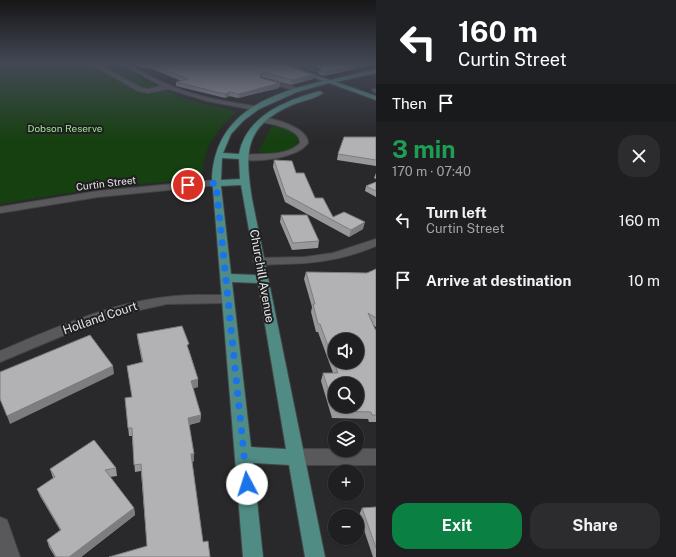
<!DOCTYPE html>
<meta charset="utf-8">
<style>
:root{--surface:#1f1e20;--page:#2c2b2d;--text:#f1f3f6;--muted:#a1a2a5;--line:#3c3c3e;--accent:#0b8043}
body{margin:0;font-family:"Public Sans",sans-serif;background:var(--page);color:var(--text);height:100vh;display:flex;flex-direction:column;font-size:15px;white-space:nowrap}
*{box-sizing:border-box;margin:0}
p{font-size:13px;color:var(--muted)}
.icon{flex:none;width:22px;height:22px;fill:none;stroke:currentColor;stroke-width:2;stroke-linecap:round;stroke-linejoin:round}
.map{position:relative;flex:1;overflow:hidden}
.panel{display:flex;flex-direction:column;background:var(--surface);width:300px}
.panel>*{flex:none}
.banner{background:#202124;color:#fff;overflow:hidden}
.controls{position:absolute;left:328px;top:333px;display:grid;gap:8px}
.controls a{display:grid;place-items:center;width:36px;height:36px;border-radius:50%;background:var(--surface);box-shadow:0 1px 3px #0004,0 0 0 1px var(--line);font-size:20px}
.pin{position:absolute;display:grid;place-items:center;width:34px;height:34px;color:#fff;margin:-17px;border:2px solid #fff;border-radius:50%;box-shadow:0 1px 4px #0007}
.me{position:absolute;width:44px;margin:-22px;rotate:355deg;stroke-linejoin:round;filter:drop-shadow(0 0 3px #0008)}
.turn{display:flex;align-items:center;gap:14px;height:84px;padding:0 16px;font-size:18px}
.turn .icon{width:52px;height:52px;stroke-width:2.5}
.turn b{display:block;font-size:28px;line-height:34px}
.then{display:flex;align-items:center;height:38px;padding:0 16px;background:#0003;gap:8px;font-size:15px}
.round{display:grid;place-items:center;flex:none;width:42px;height:42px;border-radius:16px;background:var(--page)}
.head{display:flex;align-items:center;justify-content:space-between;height:68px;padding:0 16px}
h1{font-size:24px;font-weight:700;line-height:30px;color:#1e9e55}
.button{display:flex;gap:8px;margin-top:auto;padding:8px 16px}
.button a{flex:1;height:46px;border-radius:16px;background:var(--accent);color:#fff;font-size:16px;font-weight:700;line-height:46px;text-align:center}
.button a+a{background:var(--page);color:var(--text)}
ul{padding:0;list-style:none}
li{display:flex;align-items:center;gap:12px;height:60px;padding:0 16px}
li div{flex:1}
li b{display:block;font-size:15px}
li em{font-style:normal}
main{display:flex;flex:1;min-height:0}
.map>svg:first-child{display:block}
.green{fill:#164010}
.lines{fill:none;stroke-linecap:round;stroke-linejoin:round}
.minor-casing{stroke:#444446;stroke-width:2}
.major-casing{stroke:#444446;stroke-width:2}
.minor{fill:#59595c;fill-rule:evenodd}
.major{fill:#508b84;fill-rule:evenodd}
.wall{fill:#99989b}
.shaded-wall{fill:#7d7c7e}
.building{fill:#b2b1b4;stroke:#7d7c7e;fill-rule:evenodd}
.route{stroke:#1a73e8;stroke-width:7;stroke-dasharray:0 12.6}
.labels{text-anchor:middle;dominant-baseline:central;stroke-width:4;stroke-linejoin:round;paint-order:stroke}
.far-park-label{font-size:10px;fill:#9ee693;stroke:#1f1f21}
.far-street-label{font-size:10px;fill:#e6e6e7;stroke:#1f1f21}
.street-label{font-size:12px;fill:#e6e6e7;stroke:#1f1f21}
</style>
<main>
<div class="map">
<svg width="376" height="557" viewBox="0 0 376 557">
<rect width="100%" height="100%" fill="#29282a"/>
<!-- green -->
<g class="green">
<path d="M9 63H111L153 85 185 99 234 111 235 113C213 134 205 146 202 176L196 179 100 188 0 204V65Z"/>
<path d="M272 126C281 127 296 130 298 141 293 155 269 153 258 152Z"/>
</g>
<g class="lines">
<defs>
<g id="minor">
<path d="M89 63H96L142 88 148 89 162 86 119 63H126C147 75 168 86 191 93 211 99 233 103 254 106L257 108 254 110 207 101 168 89 148 93 138 91Z"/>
<path d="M294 63C302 63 314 65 320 72L315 73Z"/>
<path d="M264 78 301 89 302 90 299 92 262 81V79Z"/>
<path d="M372 89H376V93L372 91Z"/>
<path d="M261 118C273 117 308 128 308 143 298 158 256 163 240 159L239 157 240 155H243C260 153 287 157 300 143 301 129 272 124 261 122Z"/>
<path d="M216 180 219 181 221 183 219 185 98 197 0 213V207L98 191Z"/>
<path d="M376 239V246C346 259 315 264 283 264 274 264 264 266 255 263L253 261 255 259 259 258 305 257 333 253Z"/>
<path d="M198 295H228L232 296 234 299 232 302 228 303 167 304 126 313 86 326 0 362V351C64 324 127 295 198 295Z"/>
<path d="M296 449H376V465H296L290 463 287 457 290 451Z"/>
<path d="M0 517 7 520 20 557H0Z"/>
</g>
<path id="major" d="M275 63H284L330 80 376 69V73L336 82 376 96V100L329 83 297 92 259 109 243 121 231 134 223 153 239 154C246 116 286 100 320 91L323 93C315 99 301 101 292 105 243 126 245 154 252 199L325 557H305L289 465 253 463 263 557H243L212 177C216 113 268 94 323 81ZM222 158 239 159 240 179 221 180ZM241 185 257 275 231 274 221 186ZM232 282 258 283 286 449 251 447Z"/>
</defs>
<!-- minor casing -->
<use href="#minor" class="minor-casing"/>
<!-- major casing -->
<use href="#major" class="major-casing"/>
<!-- minor -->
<use href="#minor" class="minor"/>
<!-- major -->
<use href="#major" class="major"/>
</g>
<!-- wall -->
<g class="wall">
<path d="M135 64H283L314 75 313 79 291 85 262 77 261 78 280 83 279 88 238 98 229 96 225 98 176 86V82L181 81 148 67 143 68Z"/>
<path d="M290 64H298V67Z"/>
<path d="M308 64H376L324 76 318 74 319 70V69L318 68Z"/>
<path d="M376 137V166L337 160 338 154Z"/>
<path d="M274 160 296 173 315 198 333 217 363 229 349 237 285 202 273 167Z"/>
<path d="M376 173V179L374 178Z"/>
<path d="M376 182V197L365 191 366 186Z"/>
<path d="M281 215 319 241 318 248 292 250 280 222Z"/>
<path d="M376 269V327L373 325 376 331V422H369L368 419 332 418 321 381 323 373H333L318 332H316L311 312 312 307 304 279 306 272 367 273Z"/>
<path d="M137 334 189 350 198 379V387L193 388 201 415 200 422 189 425 194 454V461L192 462 203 542 210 557 147 546 141 471 135 472 132 436H129L125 398 132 397 127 366 142 362 138 342Z"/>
<path d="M116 468 117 476 110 477 134 508 135 515 81 557H55L49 547 47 540 60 530 40 496 37 489 53 478 50 469Z"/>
<path d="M376 507V557H373L359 515 362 508Z"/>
</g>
<!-- shaded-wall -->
<g class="shaded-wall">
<path d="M143 64H148V67L143 68Z"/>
<path d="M361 64H376L324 76 325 72Z"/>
<path d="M263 72 262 77 260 79V75Z"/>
<path d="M314 75 313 79 291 85 292 80Z"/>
<path d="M280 83 279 88 238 98 239 94Z"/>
<path d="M230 92 229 96 225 98V94Z"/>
<path d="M365 222 363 229 349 237 351 230Z"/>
<path d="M113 366 114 374 10 424 7 416Z"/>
<path d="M198 379V387L191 389V381Z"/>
<path d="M201 415 200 422 188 425V418Z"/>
<path d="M191 454H194V461L191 462Z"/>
<path d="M134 508 135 515 81 557H69Z"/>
</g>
<!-- building -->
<g class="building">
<path d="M150 64H283L314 75 292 80 263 72 260 75 261 78 280 83 239 94 230 92 225 94 176 82 188 79Z"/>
<path d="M317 64H361L325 72 319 70 322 68 319 64Z"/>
<path d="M344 137H376V160L338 154Z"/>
<path d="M274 160 292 161 296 173H304L315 198H323L333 217 344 212 365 222 351 230 286 195Z"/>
<path d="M376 182V191L366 186Z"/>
<path d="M281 215H307L319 241 293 243Z"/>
<path d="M376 269V318L368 313 376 331V415H372L371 412 335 411 323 373H338L320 324H318L313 304H315L306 272 367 273ZM335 340H357V362H335ZM335 384H357V406H335Z"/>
<path d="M182 326 189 344 187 345 198 379 191 381 201 415 188 418 194 454H191L203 542 208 541 210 557H109L147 546 141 464 134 465 132 428H128L125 398 132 397 127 366 143 362 137 334Z"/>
<path d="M90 335 113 366 7 416 0 399V372Z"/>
<path d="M94 440 116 468 105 470 134 508 69 557H56L47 540 61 530 37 489 55 477 50 469Z"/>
<path d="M376 507V548L362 508Z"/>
</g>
<!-- sky -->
<linearGradient id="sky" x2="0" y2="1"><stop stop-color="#171617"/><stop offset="0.45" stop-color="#434855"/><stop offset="1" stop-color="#434855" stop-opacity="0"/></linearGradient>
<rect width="376" height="141" fill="url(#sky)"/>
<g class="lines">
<!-- route -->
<path class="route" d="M188 185 216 183 247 484"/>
</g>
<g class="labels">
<!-- far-park labels -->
<g class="far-park-label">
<text x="65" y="128">Dobson Reserve</text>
</g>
<!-- far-street labels -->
<g class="far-street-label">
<text transform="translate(106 183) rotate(-7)">Curtin Street</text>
</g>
<!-- street labels -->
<g class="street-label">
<text transform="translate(262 276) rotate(80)">Churchill Avenue</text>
<text transform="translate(100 318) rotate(-19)">Holland Court</text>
</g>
</g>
</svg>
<div class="controls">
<a><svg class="icon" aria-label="sound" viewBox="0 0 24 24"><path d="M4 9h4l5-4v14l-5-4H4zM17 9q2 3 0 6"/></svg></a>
<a><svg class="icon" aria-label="search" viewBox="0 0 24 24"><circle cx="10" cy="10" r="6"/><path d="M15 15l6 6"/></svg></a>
<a><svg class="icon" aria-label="layers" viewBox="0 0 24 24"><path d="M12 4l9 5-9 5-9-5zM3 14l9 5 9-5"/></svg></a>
<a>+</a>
<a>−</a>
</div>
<div class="pin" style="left:188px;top:185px;background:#d93025"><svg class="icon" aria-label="arrive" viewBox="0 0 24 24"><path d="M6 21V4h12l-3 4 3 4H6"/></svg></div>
<svg class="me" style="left:247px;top:484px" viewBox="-20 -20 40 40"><circle r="19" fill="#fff"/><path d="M0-13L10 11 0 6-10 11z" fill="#1a73e8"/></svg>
</div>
<section class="panel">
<div class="banner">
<div class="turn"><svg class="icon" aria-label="left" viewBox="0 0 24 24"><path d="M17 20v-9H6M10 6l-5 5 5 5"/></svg><div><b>160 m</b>Curtin Street</div></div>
<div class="then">Then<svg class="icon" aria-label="arrive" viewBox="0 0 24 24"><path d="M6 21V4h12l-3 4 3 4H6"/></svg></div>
</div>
<div class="head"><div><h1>3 min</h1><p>170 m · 07:40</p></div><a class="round"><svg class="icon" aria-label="close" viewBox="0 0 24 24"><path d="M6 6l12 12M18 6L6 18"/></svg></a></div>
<ul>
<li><svg class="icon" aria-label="left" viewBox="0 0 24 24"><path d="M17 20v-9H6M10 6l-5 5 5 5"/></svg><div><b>Turn left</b><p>Curtin Street</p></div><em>160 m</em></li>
<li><svg class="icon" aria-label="arrive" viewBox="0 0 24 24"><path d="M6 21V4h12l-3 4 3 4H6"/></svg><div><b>Arrive at destination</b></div><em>10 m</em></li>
</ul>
<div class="button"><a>Exit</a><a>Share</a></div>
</section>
</main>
